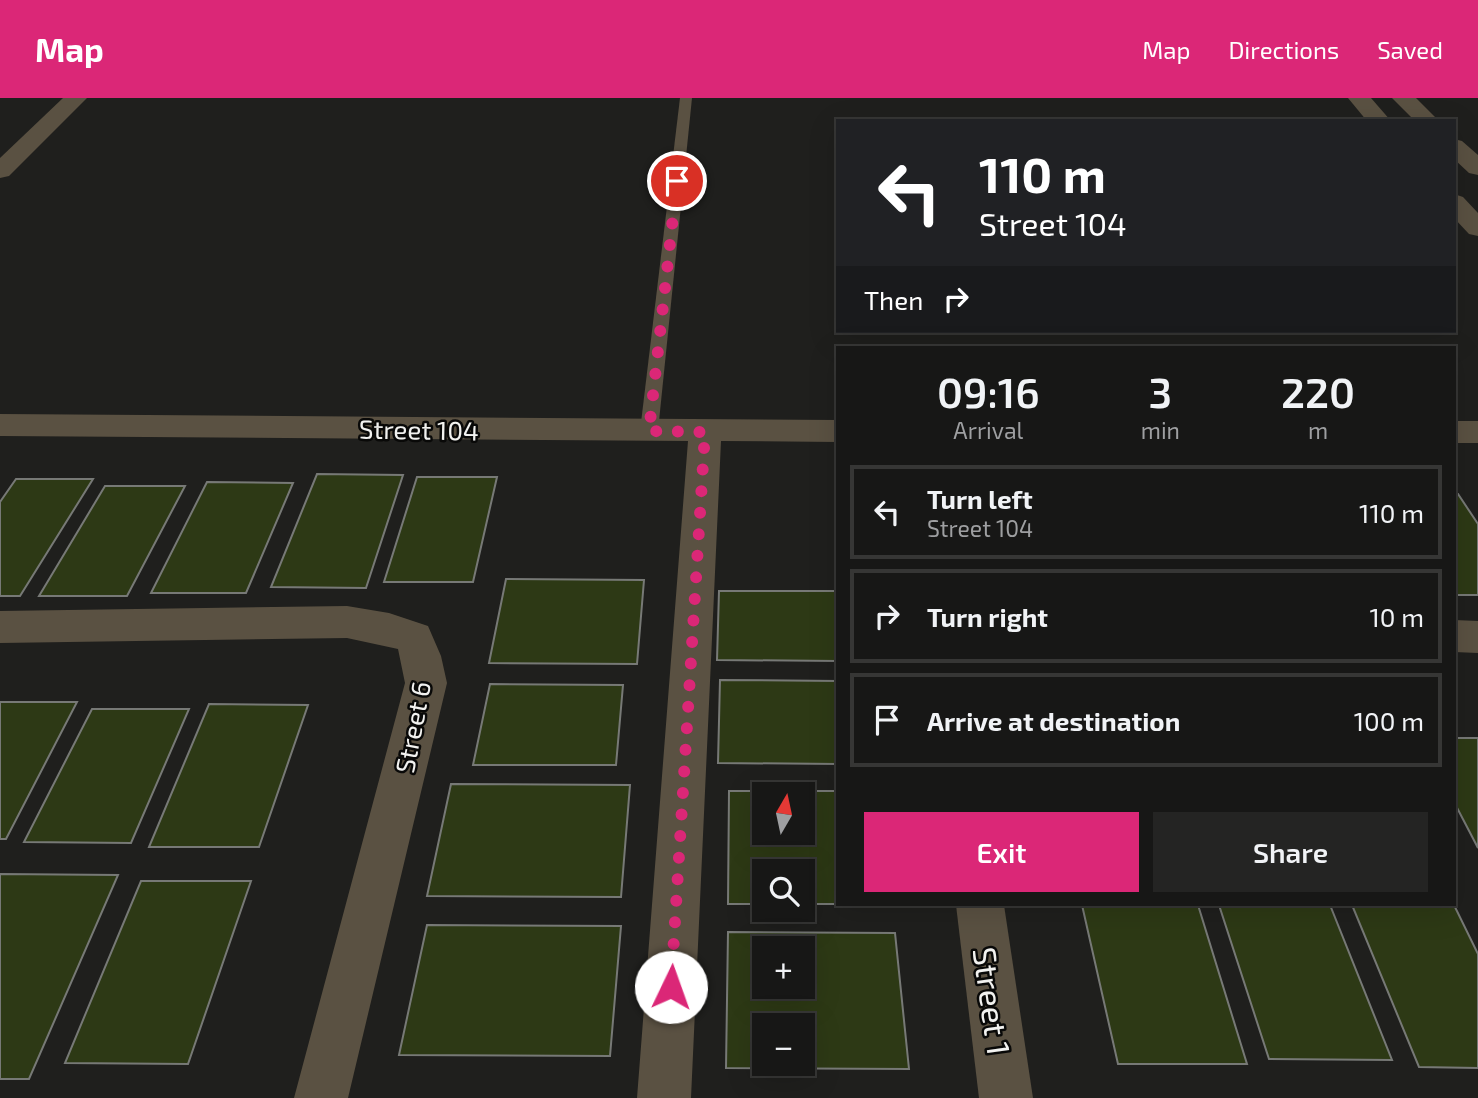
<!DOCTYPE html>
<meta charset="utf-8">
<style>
:root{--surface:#171716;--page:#242423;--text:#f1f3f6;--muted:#9e9fa1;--line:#363635;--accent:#db2777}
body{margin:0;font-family:"Exo 2",sans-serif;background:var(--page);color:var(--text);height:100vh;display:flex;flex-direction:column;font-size:26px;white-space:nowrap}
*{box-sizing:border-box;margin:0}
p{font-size:23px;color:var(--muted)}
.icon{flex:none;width:38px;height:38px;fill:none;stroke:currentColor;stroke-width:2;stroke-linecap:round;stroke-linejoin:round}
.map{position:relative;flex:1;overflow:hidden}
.panel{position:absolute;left:836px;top:248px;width:620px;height:560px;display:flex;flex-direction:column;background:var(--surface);border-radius:0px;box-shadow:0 7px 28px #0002,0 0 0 2px var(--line)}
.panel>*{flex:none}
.banner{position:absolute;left:836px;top:21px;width:620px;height:214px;border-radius:0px;box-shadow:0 7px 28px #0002,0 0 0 2px var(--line);background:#202124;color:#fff;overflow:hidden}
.needle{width:46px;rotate:9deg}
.tools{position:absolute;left:752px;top:684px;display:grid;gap:14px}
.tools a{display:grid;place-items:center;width:63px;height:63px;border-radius:0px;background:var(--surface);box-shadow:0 7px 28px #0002,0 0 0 2px var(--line);font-size:35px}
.pin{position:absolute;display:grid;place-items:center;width:60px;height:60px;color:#fff;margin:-30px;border:4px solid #fff;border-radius:50%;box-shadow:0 2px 7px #0007}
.me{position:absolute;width:77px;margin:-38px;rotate:3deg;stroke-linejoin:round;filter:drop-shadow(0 0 5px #0008)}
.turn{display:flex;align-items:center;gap:24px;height:147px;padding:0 28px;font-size:32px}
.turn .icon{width:91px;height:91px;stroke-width:2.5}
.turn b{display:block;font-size:49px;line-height:60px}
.then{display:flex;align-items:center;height:66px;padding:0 28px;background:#0003;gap:14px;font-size:26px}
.eta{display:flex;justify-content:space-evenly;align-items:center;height:119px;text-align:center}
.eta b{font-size:42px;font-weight:600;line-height:49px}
.action{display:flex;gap:14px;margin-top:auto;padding:14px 28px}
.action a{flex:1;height:80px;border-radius:0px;background:var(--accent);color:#fff;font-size:28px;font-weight:600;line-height:80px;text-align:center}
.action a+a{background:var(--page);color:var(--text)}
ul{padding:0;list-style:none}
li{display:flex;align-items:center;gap:21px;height:94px;margin:0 14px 10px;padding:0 14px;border:4px solid var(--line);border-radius:0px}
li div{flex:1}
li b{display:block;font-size:26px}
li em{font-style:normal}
header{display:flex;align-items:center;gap:42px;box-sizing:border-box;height:98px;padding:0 35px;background:var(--accent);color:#fff}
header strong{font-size:33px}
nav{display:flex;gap:38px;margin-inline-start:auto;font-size:24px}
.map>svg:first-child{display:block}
.building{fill:#2d3915;stroke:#777976;stroke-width:2;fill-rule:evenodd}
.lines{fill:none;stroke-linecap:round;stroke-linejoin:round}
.service{fill:#5a5142;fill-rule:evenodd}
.minor{fill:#5a5142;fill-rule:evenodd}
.tertiary{fill:#5a5142;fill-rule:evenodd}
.route{stroke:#db2777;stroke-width:12;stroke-dasharray:0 21.6}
.labels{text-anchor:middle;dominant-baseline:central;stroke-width:5;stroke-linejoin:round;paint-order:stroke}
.street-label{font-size:26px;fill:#f2f2f0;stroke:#090908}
.near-street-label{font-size:32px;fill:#f2f2f0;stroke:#090908}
</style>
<header>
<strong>Map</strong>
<nav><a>Map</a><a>Directions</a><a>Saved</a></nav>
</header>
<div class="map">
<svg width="1478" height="1000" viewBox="0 0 1478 1000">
<rect width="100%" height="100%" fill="#1f1f1d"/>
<!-- building -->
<g class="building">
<path d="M317 376 403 377 366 490 271 489Z"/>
<path d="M417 379H497L473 484H384Z"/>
<path d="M16 381H93L20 498H0V404Z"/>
<path d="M207 384 293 385 246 495H151Z"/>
<path d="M105 388H185L127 498H39Z"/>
<path d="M1454 396H1458L1478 426V497H1454Z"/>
<path d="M506 481 644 482 637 566 489 565Z"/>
<path d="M719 493H838V563L717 562Z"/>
<path d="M720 582 838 583V666L718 665Z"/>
<path d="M490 586 623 587 616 667H473Z"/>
<path d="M0 604H77L6 741H0Z"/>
<path d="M209 606 308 607 259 749H149Z"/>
<path d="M92 611H189L131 745 24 744Z"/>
<path d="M1454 640H1478V750L1454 704Z"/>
<path d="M451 686 630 687 621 799 427 798Z"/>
<path d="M729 693H838V806H803V774H765V806H728ZM765 696H803V735H765Z"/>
<path d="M0 776 118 777 29 981H0Z"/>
<path d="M141 783H251L188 966 65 965Z"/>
<path d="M1082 807H1198L1247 966H1118Z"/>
<path d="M1219 807H1330L1392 962 1269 961Z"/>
<path d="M1352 807H1454L1478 856V970L1419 969Z"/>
<path d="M427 827 621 828 610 958 399 957Z"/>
<path d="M728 834 895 835 909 971 726 970ZM765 850H803V889H765ZM765 928H803V966H765Z"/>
</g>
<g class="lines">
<!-- service -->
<path class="service" d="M680 0H692L658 333 655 337H643L640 333Z"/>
<!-- minor -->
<g class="minor">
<path d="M0 316 838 322V344L721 343 691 1000H637L688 343 0 338Z"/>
<rect x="1454" y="323" width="24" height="22"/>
<path d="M347 508 389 515 428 528 441 558 447 585 348 1000H294L405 585 398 551 347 540 0 545V513Z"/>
<path d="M1454 522 1478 523V555L1454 554Z"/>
<path d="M956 807H1004L1033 1000H979Z"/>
</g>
<!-- tertiary -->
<g class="tertiary">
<path d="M63 0H87L9 78 0 80V60Z"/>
<path d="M1348 0H1371L1391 23H1367Z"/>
<path d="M1392 0H1416L1439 23H1415Z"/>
<path d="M1454 41 1462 43 1478 57V77L1469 75 1454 61Z"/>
<path d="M1454 96 1463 99 1478 115V138L1469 136 1454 120Z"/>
</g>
</g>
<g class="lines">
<!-- route -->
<path class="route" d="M671 889 705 334 649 333 677 83"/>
</g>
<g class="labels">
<!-- street labels -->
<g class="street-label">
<text transform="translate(419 331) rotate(1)">Street 104</text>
<text transform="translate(412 629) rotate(-79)">Street 6</text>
</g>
<!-- near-street labels -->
<g class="near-street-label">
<text transform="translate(993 903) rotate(82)">Street 1</text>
</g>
</g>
</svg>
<div class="tools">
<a><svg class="needle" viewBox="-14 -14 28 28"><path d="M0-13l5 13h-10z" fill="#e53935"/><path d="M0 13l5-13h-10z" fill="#9e9fa1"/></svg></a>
<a><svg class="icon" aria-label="search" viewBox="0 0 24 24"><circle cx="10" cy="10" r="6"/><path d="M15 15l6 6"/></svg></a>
<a>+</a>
<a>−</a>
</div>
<div class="pin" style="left:677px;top:83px;background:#d93025"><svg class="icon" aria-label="arrive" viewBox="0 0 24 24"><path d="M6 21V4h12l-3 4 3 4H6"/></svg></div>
<svg class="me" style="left:671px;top:889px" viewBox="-20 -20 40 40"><circle r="19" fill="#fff"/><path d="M0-13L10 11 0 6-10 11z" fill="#db2777"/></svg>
<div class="banner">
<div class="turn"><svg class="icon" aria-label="left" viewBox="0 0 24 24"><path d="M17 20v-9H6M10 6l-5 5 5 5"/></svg><div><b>110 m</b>Street 104</div></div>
<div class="then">Then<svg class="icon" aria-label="right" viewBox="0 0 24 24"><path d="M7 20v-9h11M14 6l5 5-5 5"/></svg></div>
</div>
<section class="panel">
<div class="eta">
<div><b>09:16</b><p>Arrival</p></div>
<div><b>3</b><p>min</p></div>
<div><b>220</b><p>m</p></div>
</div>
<ul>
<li><svg class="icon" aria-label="left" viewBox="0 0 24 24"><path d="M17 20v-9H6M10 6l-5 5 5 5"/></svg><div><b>Turn left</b><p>Street 104</p></div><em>110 m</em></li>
<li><svg class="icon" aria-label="right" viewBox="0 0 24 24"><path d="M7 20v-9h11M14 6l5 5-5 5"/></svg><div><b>Turn right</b></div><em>10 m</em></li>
<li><svg class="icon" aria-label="arrive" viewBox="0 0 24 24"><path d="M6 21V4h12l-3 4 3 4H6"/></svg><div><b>Arrive at destination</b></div><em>100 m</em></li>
</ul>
<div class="action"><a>Exit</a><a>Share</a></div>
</section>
</div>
